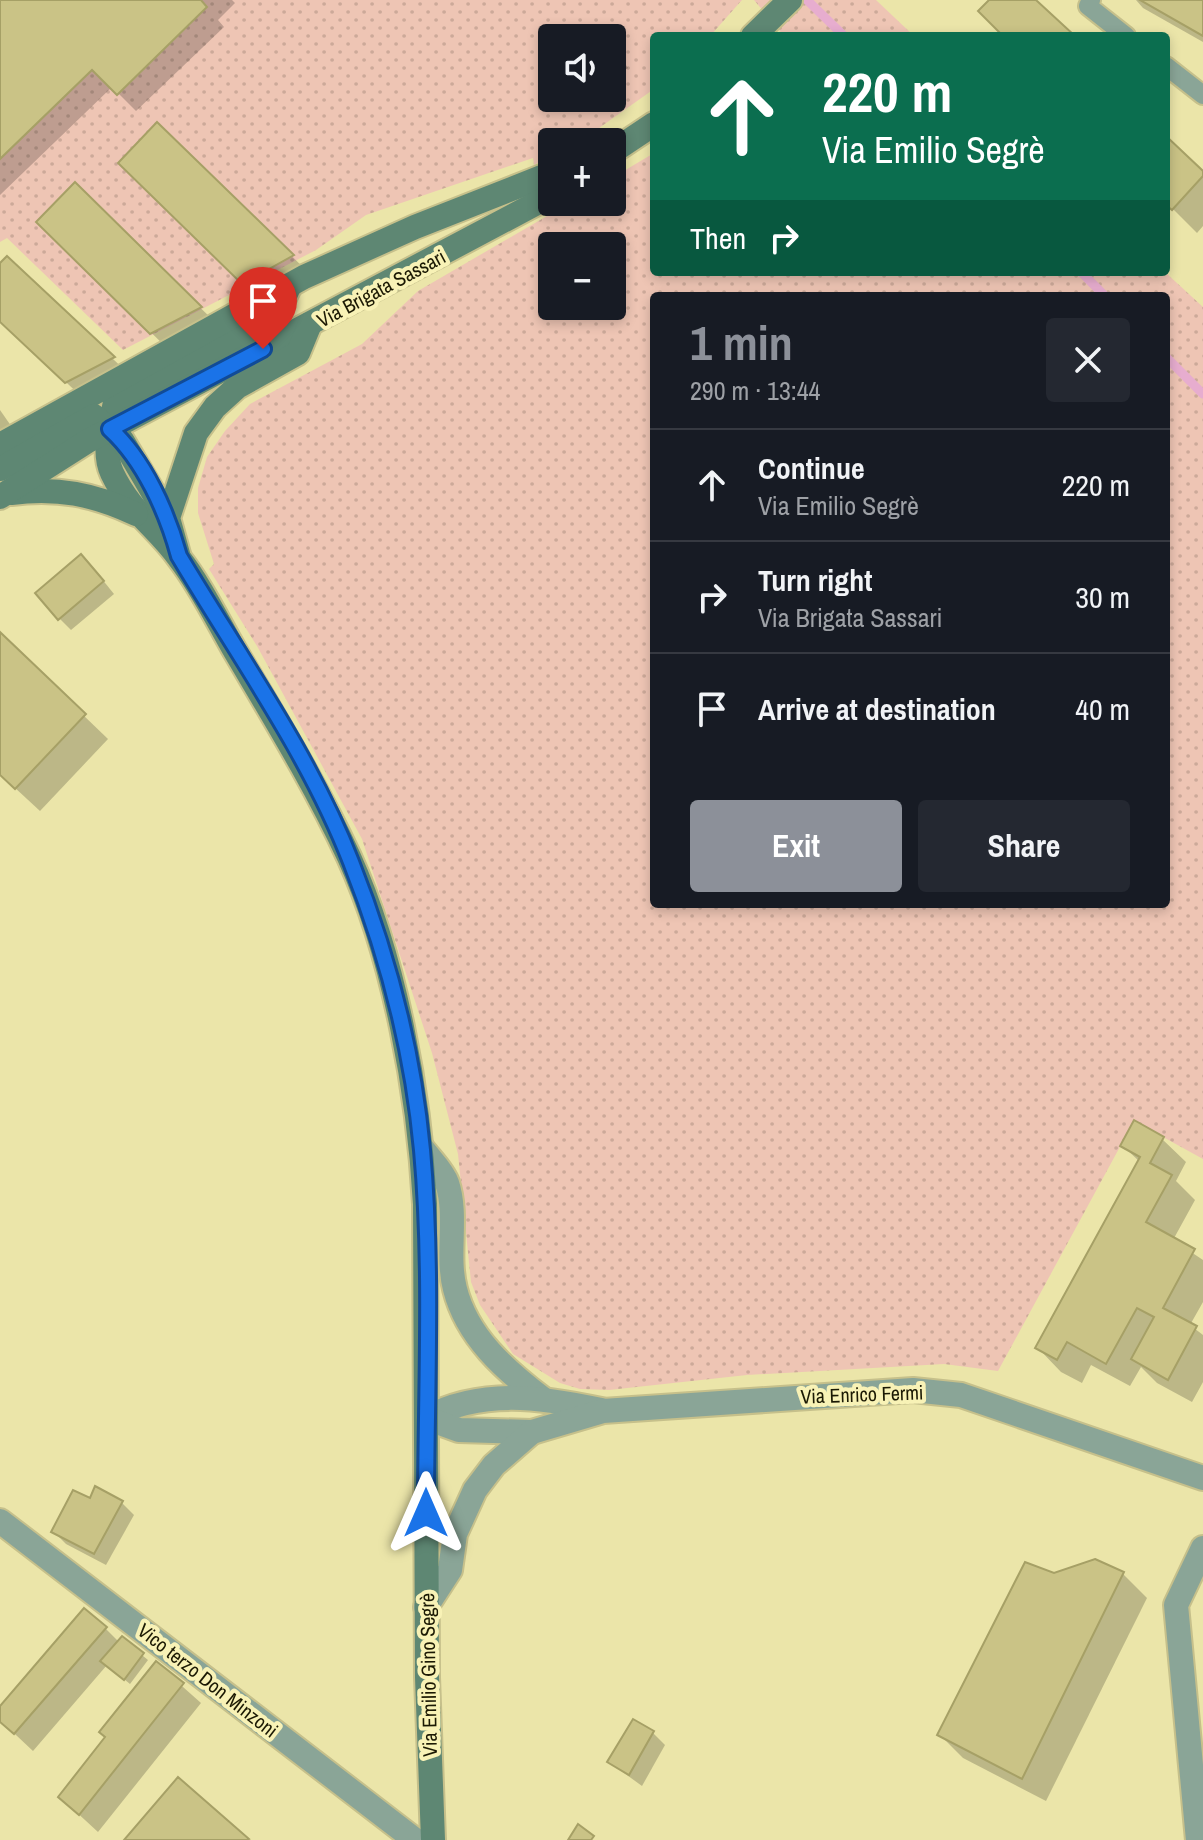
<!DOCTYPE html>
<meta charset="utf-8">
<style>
:root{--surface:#171b24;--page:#242831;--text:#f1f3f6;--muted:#9ea1a6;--line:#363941;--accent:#8c9099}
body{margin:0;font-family:"Archivo Narrow",sans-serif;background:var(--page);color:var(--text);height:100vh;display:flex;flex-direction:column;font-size:30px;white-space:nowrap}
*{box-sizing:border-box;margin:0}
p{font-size:26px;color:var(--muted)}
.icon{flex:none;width:44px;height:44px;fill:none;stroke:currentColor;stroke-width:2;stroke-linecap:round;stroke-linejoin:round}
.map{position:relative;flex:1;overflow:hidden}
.side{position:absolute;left:650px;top:292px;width:520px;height:616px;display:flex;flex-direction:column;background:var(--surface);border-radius:8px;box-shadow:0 4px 12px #0003}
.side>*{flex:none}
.hud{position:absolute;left:650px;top:32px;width:520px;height:244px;border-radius:8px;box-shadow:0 4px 12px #0003;background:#0b6e4f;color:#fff;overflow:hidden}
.tools{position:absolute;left:538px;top:24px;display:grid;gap:16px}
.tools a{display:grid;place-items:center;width:88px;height:88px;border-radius:8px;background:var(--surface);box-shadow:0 4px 12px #0003;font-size:40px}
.pin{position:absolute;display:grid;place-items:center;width:68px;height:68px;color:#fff;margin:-82px -34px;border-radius:50% 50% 50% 0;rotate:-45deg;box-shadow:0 0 8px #0007}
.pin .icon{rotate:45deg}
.me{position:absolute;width:88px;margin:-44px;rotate:0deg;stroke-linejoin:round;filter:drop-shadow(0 0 6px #0008)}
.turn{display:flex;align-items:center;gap:28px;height:168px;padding:0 40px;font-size:36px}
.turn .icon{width:104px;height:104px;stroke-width:2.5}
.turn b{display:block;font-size:56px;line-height:68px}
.then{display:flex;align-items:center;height:76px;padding:0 40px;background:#0003;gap:16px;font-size:30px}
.round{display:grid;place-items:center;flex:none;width:84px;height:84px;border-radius:8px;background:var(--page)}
.overview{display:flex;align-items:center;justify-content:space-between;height:136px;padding:0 40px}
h1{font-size:48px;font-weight:700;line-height:60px;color:var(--accent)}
.action{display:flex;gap:16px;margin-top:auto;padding:16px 40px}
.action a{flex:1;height:92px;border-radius:8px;background:var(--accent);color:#fff;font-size:32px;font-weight:700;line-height:92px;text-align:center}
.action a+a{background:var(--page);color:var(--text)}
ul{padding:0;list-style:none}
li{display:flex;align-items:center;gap:24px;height:112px;padding:0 40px;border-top:2px solid var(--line)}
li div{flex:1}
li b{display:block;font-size:30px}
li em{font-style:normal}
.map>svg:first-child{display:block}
.grass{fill:url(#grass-dots);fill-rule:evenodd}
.shadow{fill:#0003}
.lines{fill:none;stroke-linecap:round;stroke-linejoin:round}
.stream{stroke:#e7adcf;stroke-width:9}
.building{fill:#cac386;stroke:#a6a066;stroke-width:2}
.lane-casing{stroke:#c6c08b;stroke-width:22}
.street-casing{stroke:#c6c08b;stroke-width:28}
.secondary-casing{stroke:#c6c08b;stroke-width:28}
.lane{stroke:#8aa597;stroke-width:18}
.street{stroke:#8aa597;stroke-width:24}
.secondary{stroke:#5e8773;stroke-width:24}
.route-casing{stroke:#114b97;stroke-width:20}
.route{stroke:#1a73e8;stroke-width:14}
.labels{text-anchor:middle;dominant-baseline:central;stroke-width:8;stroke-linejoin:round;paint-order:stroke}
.street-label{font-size:20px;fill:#1b1903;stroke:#f8f2b6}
</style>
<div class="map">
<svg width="1203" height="1840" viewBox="0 0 1203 1840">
<defs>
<pattern id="grass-dots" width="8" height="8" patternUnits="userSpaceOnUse" patternTransform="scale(2)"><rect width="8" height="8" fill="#eec5b4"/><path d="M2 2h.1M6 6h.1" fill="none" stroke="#cca999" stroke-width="1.8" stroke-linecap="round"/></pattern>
</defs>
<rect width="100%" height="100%" fill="#ebe5a9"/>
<!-- grass -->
<g class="grass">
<path d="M0 0H742L710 36H654V89L585 138 577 142H552V155L534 165 533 158 366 215 316 250 123 350 7 238 0 242ZM552 38H612V98H552Z"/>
<path d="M754 0H876L914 36H784Z"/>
<path d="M654 153V272H1165L1203 307V1159L1134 1121 998 1371 944 1364 747 1375 609 1390 580 1389 560 1383 513 1354 480 1305 471 1282 458 1154 432 1053 362 839 257 646 209 569 214 564 198 513V488L207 457 225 431 250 404 362 344 418 291 571 202H612V178ZM552 246H612V306H552ZM654 296H1166V904H654Z"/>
</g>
<!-- shadow -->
<g class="shadow">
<path d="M0 0H232L235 3 218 20 224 27 136 111 112 87 0 195Z"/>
<path d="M1136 0H1203V42L1143 8Z"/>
<path d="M597 29 605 38H585Z"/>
<path d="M612 46 628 68 612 79Z"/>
<path d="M158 125 310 274 262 301 121 163Z"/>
<path d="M1166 139 1203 174V226L1197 233 1166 202Z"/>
<path d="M75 185 219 326 170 351 38 222Z"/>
<path d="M7 259 113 359 131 376 85 400 0 320V266Z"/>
<path d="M0 410 16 433 0 444Z"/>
<path d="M93 568 114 594 71 630 59 618Z"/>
<path d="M0 635 108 739 40 811 0 774Z"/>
<path d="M1162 1139 1186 1162 1176 1181 1195 1200 1173 1240 1203 1260V1302L1190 1325 1203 1335V1382L1192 1402 1157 1383 1141 1367 1130 1386 1091 1365 1082 1383 1061 1372 1038 1348 1140 1162 1122 1145Z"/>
<path d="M91 1501 121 1502 134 1515 106 1565 66 1544 54 1532Z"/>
<path d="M1123 1574 1147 1598 1046 1801 963 1758 939 1734 1054 1575Z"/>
<path d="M105 1628 119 1642 122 1639 148 1660 130 1684 107 1665 33 1751 0 1720V1709Z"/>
<path d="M156 1663 201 1703 98 1832 60 1797 107 1738Z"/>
<path d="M653 1733 665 1745 642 1786 609 1762Z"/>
</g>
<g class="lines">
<!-- stream -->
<g class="stream">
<path d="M807 0 844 36"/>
<path d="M1081 272 1105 296"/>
<path d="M1166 357 1203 394"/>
</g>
</g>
<!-- building -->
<g class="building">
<path d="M0 0H201L207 7 117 95 92 70 0 159Z"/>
<path d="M989 0H1036L1075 36H1003L978 11Z"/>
<path d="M1140 0H1203V36Z"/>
<path d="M157 122 294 255 242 284 118 163Z"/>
<path d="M1166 136 1203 171V176L1172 210 1166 205Z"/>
<path d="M75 182 202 307 150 334 36 222Z"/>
<path d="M7 256 115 357 65 383 0 322V263Z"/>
<path d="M81 554 104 581 58 620 35 593Z"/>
<path d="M0 632 86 714 15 789 0 775Z"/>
<path d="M1134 1120 1164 1137 1150 1163 1172 1175 1146 1222 1195 1249 1163 1308 1197 1326 1168 1380 1131 1359 1154 1317 1137 1308 1106 1364 1067 1342 1057 1360 1035 1348 1140 1157 1120 1146Z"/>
<path d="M95 1486 123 1501 94 1554 51 1532 73 1490 90 1498Z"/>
<path d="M1095 1559 1124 1572 1022 1779 937 1735 1025 1562 1054 1573Z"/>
<path d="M84 1608 107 1627 14 1734 0 1722V1706Z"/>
<path d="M122 1636 144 1653 124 1680 100 1661Z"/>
<path d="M156 1661 184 1683 79 1815 58 1797 105 1737 99 1732Z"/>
<path d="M633 1719 654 1731 629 1775 607 1762Z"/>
<path d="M178 1777 249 1839 247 1840H124Z"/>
<path d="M578 1824 594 1836 591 1840H568Z"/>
</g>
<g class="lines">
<defs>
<g id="lane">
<path d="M1091 0 1088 6 1126 36"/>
<path d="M1166 66 1203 95"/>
</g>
<g id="street">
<path d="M422 1148C429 1158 443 1171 447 1183 458 1216 446 1255 455 1289 467 1337 505 1370 543 1399"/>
<path d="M426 1418C482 1388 541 1397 601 1410"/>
<path d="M426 1418 459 1430 532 1432"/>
<path d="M0 1521 415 1840"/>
<path d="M426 1607 450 1570 455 1534 475 1490 494 1465 532 1432 603 1411 913 1390 961 1395 1203 1478"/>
<path d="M1198 1840 1176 1605 1203 1548"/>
</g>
<g id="secondary">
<path d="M753 36 790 0"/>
<path d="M612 152 654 124"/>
<path d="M290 285 275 317 115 402C111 424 102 451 112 473 131 513 156 526 179 558 201 586 217 620 235 651 275 719 316 786 349 857 395 958 419 1094 425 1204L427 1677 433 1840"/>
<path d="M0 445 304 277 415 227 552 173"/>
<path d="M0 469 94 416 122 440 168 518"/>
<path d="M11 493C57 487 94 494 136 514"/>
<path d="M0 497 88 441 552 195"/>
<path d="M178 554 168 518 196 433 215 407 237 387 298 353 310 324"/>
</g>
</defs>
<!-- lane casing -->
<use href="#lane" class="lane-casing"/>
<!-- street casing -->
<use href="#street" class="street-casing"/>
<!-- secondary casing -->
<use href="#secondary" class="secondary-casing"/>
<!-- lane -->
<use href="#lane" class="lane"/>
<!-- street -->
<use href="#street" class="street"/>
<!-- secondary -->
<use href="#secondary" class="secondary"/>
</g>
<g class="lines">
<defs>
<path id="route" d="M263 349 110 429C144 460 167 512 179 556 238 655 309 754 351 862 387 953 413 1052 422 1150 433 1270 426 1392 426 1513"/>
</defs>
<!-- route casing -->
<use href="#route" class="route-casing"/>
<!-- route -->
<use href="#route" class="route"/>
</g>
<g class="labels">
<!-- street labels -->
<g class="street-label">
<text transform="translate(381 288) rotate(-28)">Via Brigata Sassari</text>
<text transform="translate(862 1394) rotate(-2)">Via Enrico Fermi</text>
<text transform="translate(428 1675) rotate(-91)">Via Emilio Gino Segrè</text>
<text transform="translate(208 1680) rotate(38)">Vico terzo Don Minzoni</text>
</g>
</g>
</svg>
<div class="tools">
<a><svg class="icon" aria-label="sound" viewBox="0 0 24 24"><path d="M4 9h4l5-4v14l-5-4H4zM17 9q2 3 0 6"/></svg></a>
<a>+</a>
<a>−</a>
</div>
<div class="pin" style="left:263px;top:349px;background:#d93025"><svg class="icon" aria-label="arrive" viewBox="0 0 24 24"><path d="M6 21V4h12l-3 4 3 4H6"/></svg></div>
<svg class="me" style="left:426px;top:1513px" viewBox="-20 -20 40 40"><path d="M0-17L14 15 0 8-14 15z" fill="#1a73e8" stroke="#fff" stroke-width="4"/></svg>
<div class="hud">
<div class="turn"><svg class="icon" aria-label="ahead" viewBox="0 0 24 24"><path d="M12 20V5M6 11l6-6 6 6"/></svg><div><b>220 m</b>Via Emilio Segrè</div></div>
<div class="then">Then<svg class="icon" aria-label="right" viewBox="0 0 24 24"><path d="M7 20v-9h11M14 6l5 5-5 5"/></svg></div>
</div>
<section class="side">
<div class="overview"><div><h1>1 min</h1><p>290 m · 13:44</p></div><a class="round"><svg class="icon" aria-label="close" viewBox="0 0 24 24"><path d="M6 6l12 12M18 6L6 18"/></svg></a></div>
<ul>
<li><svg class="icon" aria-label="ahead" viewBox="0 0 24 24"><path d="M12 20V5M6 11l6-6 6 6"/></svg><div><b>Continue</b><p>Via Emilio Segrè</p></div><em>220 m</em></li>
<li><svg class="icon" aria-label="right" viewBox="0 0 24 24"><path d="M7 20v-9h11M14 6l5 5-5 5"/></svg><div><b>Turn right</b><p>Via Brigata Sassari</p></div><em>30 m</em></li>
<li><svg class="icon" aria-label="arrive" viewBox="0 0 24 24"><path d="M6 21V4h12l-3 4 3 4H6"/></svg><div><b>Arrive at destination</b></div><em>40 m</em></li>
</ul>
<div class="action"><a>Exit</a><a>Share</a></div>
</section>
</div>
